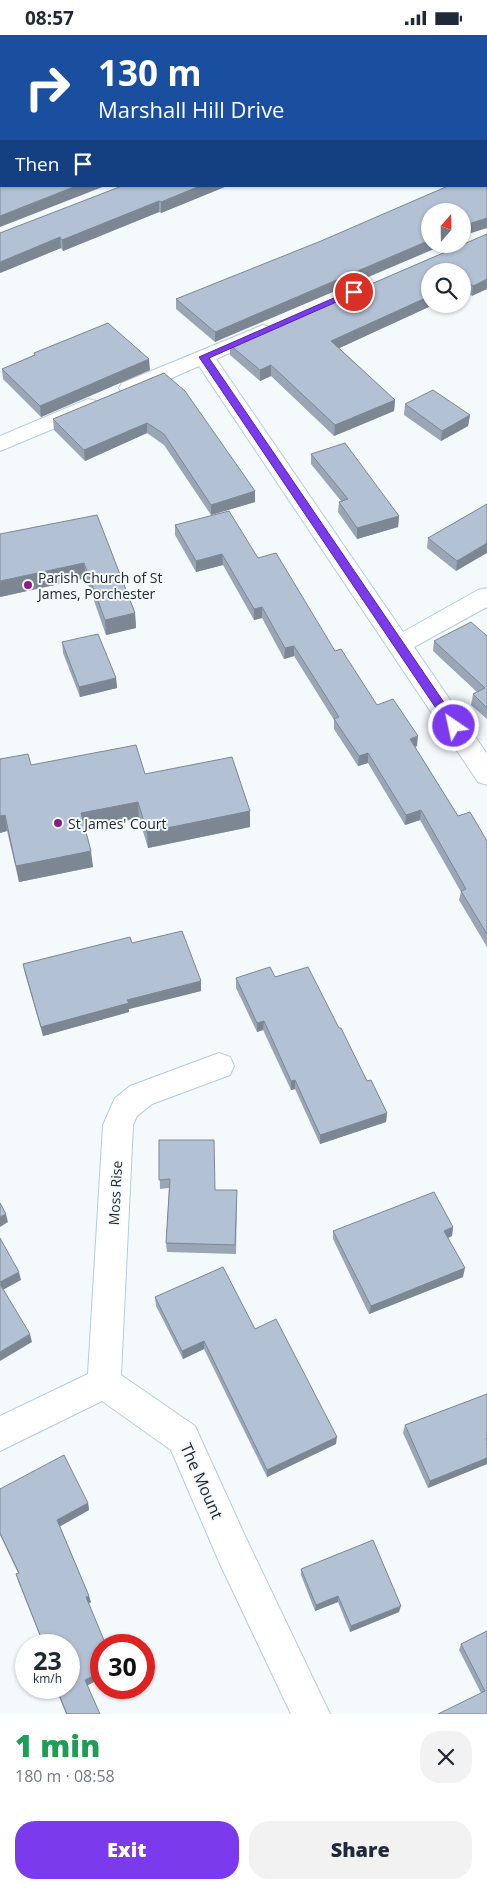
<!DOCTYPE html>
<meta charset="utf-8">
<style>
:root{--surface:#fff;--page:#f2f2f3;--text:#1f2937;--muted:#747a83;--accent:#7c3aed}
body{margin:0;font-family:"Open Sans",sans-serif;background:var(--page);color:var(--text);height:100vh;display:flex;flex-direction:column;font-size:19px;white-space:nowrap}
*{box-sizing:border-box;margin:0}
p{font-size:16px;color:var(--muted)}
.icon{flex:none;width:28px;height:28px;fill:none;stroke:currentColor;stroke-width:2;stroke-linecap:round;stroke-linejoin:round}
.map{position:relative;height:1679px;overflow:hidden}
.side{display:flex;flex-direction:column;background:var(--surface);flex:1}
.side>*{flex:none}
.banner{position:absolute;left:0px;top:0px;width:488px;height:152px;box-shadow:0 1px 4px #0004;background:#1a4fa0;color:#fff;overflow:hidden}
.needle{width:32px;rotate:20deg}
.fabs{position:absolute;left:421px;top:168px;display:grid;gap:10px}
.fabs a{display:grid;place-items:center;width:50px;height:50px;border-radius:50%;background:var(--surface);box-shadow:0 1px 4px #0004;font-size:25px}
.speed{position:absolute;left:15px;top:1599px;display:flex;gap:10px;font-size:25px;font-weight:700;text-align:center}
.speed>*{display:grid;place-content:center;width:65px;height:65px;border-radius:50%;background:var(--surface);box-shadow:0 1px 4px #0004;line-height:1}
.speed small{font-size:12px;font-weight:400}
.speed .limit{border:8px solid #d22;background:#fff;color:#111}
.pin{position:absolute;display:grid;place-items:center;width:42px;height:42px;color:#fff;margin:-21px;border:2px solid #fff;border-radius:50%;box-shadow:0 1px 5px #0007}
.me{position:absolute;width:55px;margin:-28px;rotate:326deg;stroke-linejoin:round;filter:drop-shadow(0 0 4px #0008)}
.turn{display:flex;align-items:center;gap:18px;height:105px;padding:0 15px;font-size:22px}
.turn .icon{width:65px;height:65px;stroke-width:2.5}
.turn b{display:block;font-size:35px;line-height:42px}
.then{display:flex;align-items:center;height:48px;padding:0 15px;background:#0003;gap:10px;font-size:19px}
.round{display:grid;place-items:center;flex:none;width:52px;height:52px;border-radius:20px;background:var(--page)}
.summary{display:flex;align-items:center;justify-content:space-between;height:85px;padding:0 15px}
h1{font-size:30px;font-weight:800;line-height:38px;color:#1e9e55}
.cta{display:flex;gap:10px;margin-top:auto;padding:10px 15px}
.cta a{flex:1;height:58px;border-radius:20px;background:var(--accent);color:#fff;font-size:20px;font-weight:800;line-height:58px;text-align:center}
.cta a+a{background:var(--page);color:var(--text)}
.status{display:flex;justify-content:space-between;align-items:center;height:35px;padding:0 25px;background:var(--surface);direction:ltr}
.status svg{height:14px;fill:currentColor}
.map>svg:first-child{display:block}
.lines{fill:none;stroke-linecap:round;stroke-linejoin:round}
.street-casing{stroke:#b6ccda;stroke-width:2}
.secondary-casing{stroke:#b6ccda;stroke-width:2}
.street{fill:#fff;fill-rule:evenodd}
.secondary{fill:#fff;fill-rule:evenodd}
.wall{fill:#9aa6b6}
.shaded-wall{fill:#7d8794}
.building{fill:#b3c1d4;stroke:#7d8794}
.route{fill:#7c3aed;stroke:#51269a}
.poi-dot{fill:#8d1e81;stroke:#f4f9fc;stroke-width:2}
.labels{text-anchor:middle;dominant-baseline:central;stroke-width:4;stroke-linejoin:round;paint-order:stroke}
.poi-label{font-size:14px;fill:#1e262c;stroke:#f4f9fc;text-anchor:start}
.street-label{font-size:14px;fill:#1e262c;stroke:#f4f9fc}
.near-street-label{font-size:16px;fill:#1e262c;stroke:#f4f9fc}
</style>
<div class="status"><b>08:57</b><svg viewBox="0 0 49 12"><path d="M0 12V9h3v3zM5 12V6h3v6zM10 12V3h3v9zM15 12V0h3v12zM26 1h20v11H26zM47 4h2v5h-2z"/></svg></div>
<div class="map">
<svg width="487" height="1679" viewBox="0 0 487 1679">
<rect width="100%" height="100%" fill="#f4f9fc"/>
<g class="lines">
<defs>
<g id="street">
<rect x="486" y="9" width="1" height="10"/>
<path d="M263 290 270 292 273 296 270 300 216 324 403 597 478 555 487 553V572L414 612 487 719V750L478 747 199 331 138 358 130 360 122 358 119 353 122 348Z"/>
<path d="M88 364 96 366 99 371 96 376 0 416V401Z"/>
<path d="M219 1018 230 1022 234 1031 230 1040 152 1069 137 1081 133 1090 121 1340 195 1391 246 1503 330 1679H291L220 1529 171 1415 102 1366 0 1416V1381L88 1339 103 1090 115 1063 130 1051Z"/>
</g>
<path id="secondary" d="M476 0H487V6L486 1Z"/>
</defs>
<!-- street casing -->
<use href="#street" class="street-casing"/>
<!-- secondary casing -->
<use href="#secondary" class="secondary-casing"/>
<!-- street -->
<use href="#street" class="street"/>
<!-- secondary -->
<use href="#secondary" class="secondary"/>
</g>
<!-- wall -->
<g class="wall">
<path d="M272 0H420L422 1H274Z"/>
<path d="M122 151H227L161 178 159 177 63 216 61 213 0 238Z"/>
<path d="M462 176 215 307 176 274V264Z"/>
<path d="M487 199 472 261 464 256 339 313 395 365 394 376 334 401 271 341 260 346 230 320V310Z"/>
<path d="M34 318 150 335 41 382 3 344 2 334 34 320Z"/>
<path d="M164 338 255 467 211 480 164 410 147 398 85 426 54 395 53 384Z"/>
<path d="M405 369 470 380 468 391 441 406 404 380Z"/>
<path d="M311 419 399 481 398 492 357 504 338 477 339 467 341 466 311 429Z"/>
<path d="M487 469 456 536 427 513 428 503Z"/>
<path d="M97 480 135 578 136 593 106 600 86 543 0 562Z"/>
<path d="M175 490 258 523 335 616 377 670 417 711 415 712 458 781 487 806V912L459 865 461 857 420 785 405 790 368 728 358 731 334 694V685L294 621 284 624 262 583 254 585 223 530 196 537 175 500Z"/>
<path d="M487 601V684L471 670 473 659 477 657 433 616 434 606Z"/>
<path d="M62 607 116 643 117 653 80 662 63 618Z"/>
<path d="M0 724 31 730 145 739 250 776V792L148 813 139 783 85 794 93 832 19 847 7 796 0 798Z"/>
<path d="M132 908 201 946V956L129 974V977L43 1001 25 939 23 929Z"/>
<path d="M275 942 339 993 367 1046 387 1078 386 1087 320 1109 295 1054 291 1055 263 995 257 997 236 953V943Z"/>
<path d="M159 1105 215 1155 237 1164 236 1219 167 1217 166 1208 169 1153 160 1154Z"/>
<path d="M453 1192 452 1201 448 1203 463 1242 369 1279 333 1204V1196Z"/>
<path d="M155 1262 255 1294 336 1409 267 1442 204 1314 183 1324 156 1271Z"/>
<path d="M487 1359V1429L428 1453 403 1398 405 1390Z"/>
<path d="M0 1454 88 1468 89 1475 60 1491 89 1561 91 1567 89 1568 101 1610V1643L87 1651 100 1679H66L55 1652H69L42 1606 18 1546 16 1539 18 1538 0 1500Z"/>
<path d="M301 1534 399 1577 350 1597 338 1567 315 1576 301 1540Z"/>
<path d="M487 1596V1679L481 1658 459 1615 461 1609Z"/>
</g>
<!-- shaded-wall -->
<g class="shaded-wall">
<path d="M166 0H193L190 1H163Z"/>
<path d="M205 0H219L216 1H205Z"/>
<rect x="0" y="59" width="1" height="11"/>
<path d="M76 151H105L0 192V181Z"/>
<path d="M200 151H227L161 178V167Z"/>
<path d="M159 166V177L63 216 62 205Z"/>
<path d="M487 183V193L462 201V191Z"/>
<path d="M60 202 61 213 0 238V227Z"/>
<path d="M430 205V209H446L215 307V297Z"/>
<path d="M487 244V254L472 261 473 251Z"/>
<path d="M465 245 464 256H462V246Z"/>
<path d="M430 261V269H435L331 317V306Z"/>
<path d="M149 324 150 335 41 382 40 371Z"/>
<path d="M271 330V341L260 346V335Z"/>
<path d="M395 365 394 376 334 401 335 390Z"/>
<path d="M470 380 468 391 441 406 442 396Z"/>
<path d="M147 388V398L85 426 84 415Z"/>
<path d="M255 456V467L211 480V470Z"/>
<path d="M399 481 398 492 357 504V493Z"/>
<path d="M487 508V518L456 536 457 526Z"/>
<path d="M222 519 223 530 196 537V526Z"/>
<path d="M84 528 86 543 0 562V546Z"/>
<path d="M262 572V583L254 585V574Z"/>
<path d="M135 578 136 593 106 600 105 585Z"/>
<path d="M294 611V621L284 624 285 613Z"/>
<path d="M116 643 117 653 80 662 79 652Z"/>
<path d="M418 701 417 711 409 714 410 704Z"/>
<path d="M368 718V728L358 731 359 721Z"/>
<path d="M138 767 139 783 82 794 81 778Z"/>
<path d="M421 775 420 785 405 790 406 780Z"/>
<path d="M250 776V792L148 813 147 797Z"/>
<path d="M5 780 7 796 0 798V781Z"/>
<path d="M91 816 93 832 19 847 16 831Z"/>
<path d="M201 946V956L129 974V977L43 1001 41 992 127 965Z"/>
<path d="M264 986 263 995 257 997V988Z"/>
<path d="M295 1045V1054L291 1055V1046Z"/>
<path d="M387 1078 386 1087 320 1109V1100Z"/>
<path d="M6 1179 8 1187 0 1192V1182Z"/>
<path d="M453 1192 452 1201 443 1205 444 1196Z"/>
<path d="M465 1233 463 1242 369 1279 371 1271Z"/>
<path d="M19 1237 21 1245 1 1256 0 1247Z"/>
<path d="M30 1299 32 1307 0 1326V1317Z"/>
<path d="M204 1306V1314L183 1324 182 1316Z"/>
<path d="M337 1402 336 1409 267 1442V1435Z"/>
<path d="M487 1423V1429L428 1453 430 1446Z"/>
<path d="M88 1468 89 1475 59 1492 57 1485Z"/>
<path d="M89 1561 91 1567 88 1569 86 1562Z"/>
<path d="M338 1561V1567L315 1576 316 1570Z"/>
<path d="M401 1571 399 1577 350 1597 351 1591Z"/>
<path d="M101 1637V1643L86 1651 85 1645Z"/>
</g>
<!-- building -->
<g class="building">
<path d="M0 0H166L163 1H1V59H0Z"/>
<path d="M288 0H420L422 1H290Z"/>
<path d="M0 128H1V151H76L0 181Z"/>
<path d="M487 134V183L462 191V176H430V205L215 297 176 264 321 206 448 151H486V135Z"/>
<path d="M122 151H200L161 167 159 166 62 205 60 202 0 227V198Z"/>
<path d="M487 199V244L473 251 465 245 462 246V236H430V261L331 306 395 365 335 390 271 330 260 335 230 310Z"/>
<path d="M108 288 149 324 40 371 2 334 35 320 34 318Z"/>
<path d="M164 338 185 356 255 456 211 470 164 399 147 388 84 415 53 384Z"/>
<path d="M433 355 470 380 442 396 405 369Z"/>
<path d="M345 408 399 481 357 493 339 467 348 464 311 419Z"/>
<path d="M487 469V508L457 526 428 503Z"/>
<path d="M229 476 258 523 276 518 335 616 341 614 377 670 393 664 418 701 410 704 458 781 470 777 487 806V899L461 856 466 854 421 775 406 780 368 718 359 721 334 684 339 682 294 611 285 613 262 572 254 574 222 519 196 526 175 490Z"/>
<path d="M97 480 135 578 105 585 84 528 0 546V499Z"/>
<path d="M471 587 487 601V673L473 659 485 653 434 606Z"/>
<path d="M98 599 116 643 79 652 62 607Z"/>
<path d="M136 710 145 739 232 722 250 776 147 797 138 767 81 778 91 816 16 831 5 780 0 781V724L28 719 31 730Z"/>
<path d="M182 896 201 946 127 965 129 968 41 992 23 929 130 902 132 908Z"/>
<path d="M270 932 275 942 308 932 339 993H341L367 1046 371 1045 387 1078 320 1100 295 1045 291 1046 264 986 257 988 236 943Z"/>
<path d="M159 1105H214L215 1155H237L235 1210 166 1208 170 1144 159 1145Z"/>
<path d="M434 1157 453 1192 444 1196 465 1233 371 1271 333 1196Z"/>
<path d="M0 1168 6 1179 0 1182Z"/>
<path d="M0 1203 19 1237 0 1247Z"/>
<path d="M223 1232 255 1294 276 1284 337 1402 267 1435 204 1306 182 1316 155 1262Z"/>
<path d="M0 1249 30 1299 0 1317Z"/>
<path d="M487 1359V1403L486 1404 487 1407V1423L430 1446 405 1390Z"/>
<path d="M64 1420 88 1468 57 1485 89 1561 86 1562 106 1610H101V1637L85 1645 100 1679H67L56 1652H69V1610H39L38 1608 42 1605 16 1539 19 1538 0 1498V1454Z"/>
<path d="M373 1505 401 1571 351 1591 338 1561 316 1570 301 1534Z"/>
<path d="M487 1596V1679H438L485 1656 461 1609Z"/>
</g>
<!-- route -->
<path class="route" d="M352 255 359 257 209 323 458 688 460 691 458 694H450L199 322Z"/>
<!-- markers -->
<g class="poi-dot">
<circle cx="28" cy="550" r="5"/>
<circle cx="58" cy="788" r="5"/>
</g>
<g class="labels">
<!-- poi labels -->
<g class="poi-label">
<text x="38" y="542">Parish Church of St<tspan x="38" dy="16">James, Porchester</tspan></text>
<text x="68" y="788">St James' Court</text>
</g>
<!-- street labels -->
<g class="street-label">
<text transform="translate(115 1158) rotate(-87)">Moss Rise</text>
</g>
<!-- near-street labels -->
<g class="near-street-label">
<text transform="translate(202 1446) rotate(66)">The Mount</text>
</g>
</g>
</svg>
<div class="fabs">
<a><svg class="needle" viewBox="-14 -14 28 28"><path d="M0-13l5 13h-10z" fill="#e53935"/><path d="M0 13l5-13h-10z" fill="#747a83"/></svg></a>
<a><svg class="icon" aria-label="search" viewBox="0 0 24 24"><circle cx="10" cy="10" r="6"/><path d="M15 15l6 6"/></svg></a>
</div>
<div class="speed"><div>23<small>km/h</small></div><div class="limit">30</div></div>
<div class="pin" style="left:354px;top:257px;background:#d93025"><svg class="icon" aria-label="arrive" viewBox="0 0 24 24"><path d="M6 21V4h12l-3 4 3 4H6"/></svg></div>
<svg class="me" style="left:454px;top:691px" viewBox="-20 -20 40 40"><circle r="17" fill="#7c3aed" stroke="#fff" stroke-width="3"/><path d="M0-11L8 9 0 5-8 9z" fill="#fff"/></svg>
<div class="banner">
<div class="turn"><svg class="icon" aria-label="right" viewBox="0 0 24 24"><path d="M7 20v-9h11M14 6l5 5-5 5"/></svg><div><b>130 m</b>Marshall Hill Drive</div></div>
<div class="then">Then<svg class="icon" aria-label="arrive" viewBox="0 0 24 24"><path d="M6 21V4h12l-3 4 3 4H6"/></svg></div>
</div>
</div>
<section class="side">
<div class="summary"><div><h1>1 min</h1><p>180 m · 08:58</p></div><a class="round"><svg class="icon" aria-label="close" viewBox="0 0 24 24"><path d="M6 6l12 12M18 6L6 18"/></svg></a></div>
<div class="cta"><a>Exit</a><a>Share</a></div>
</section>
